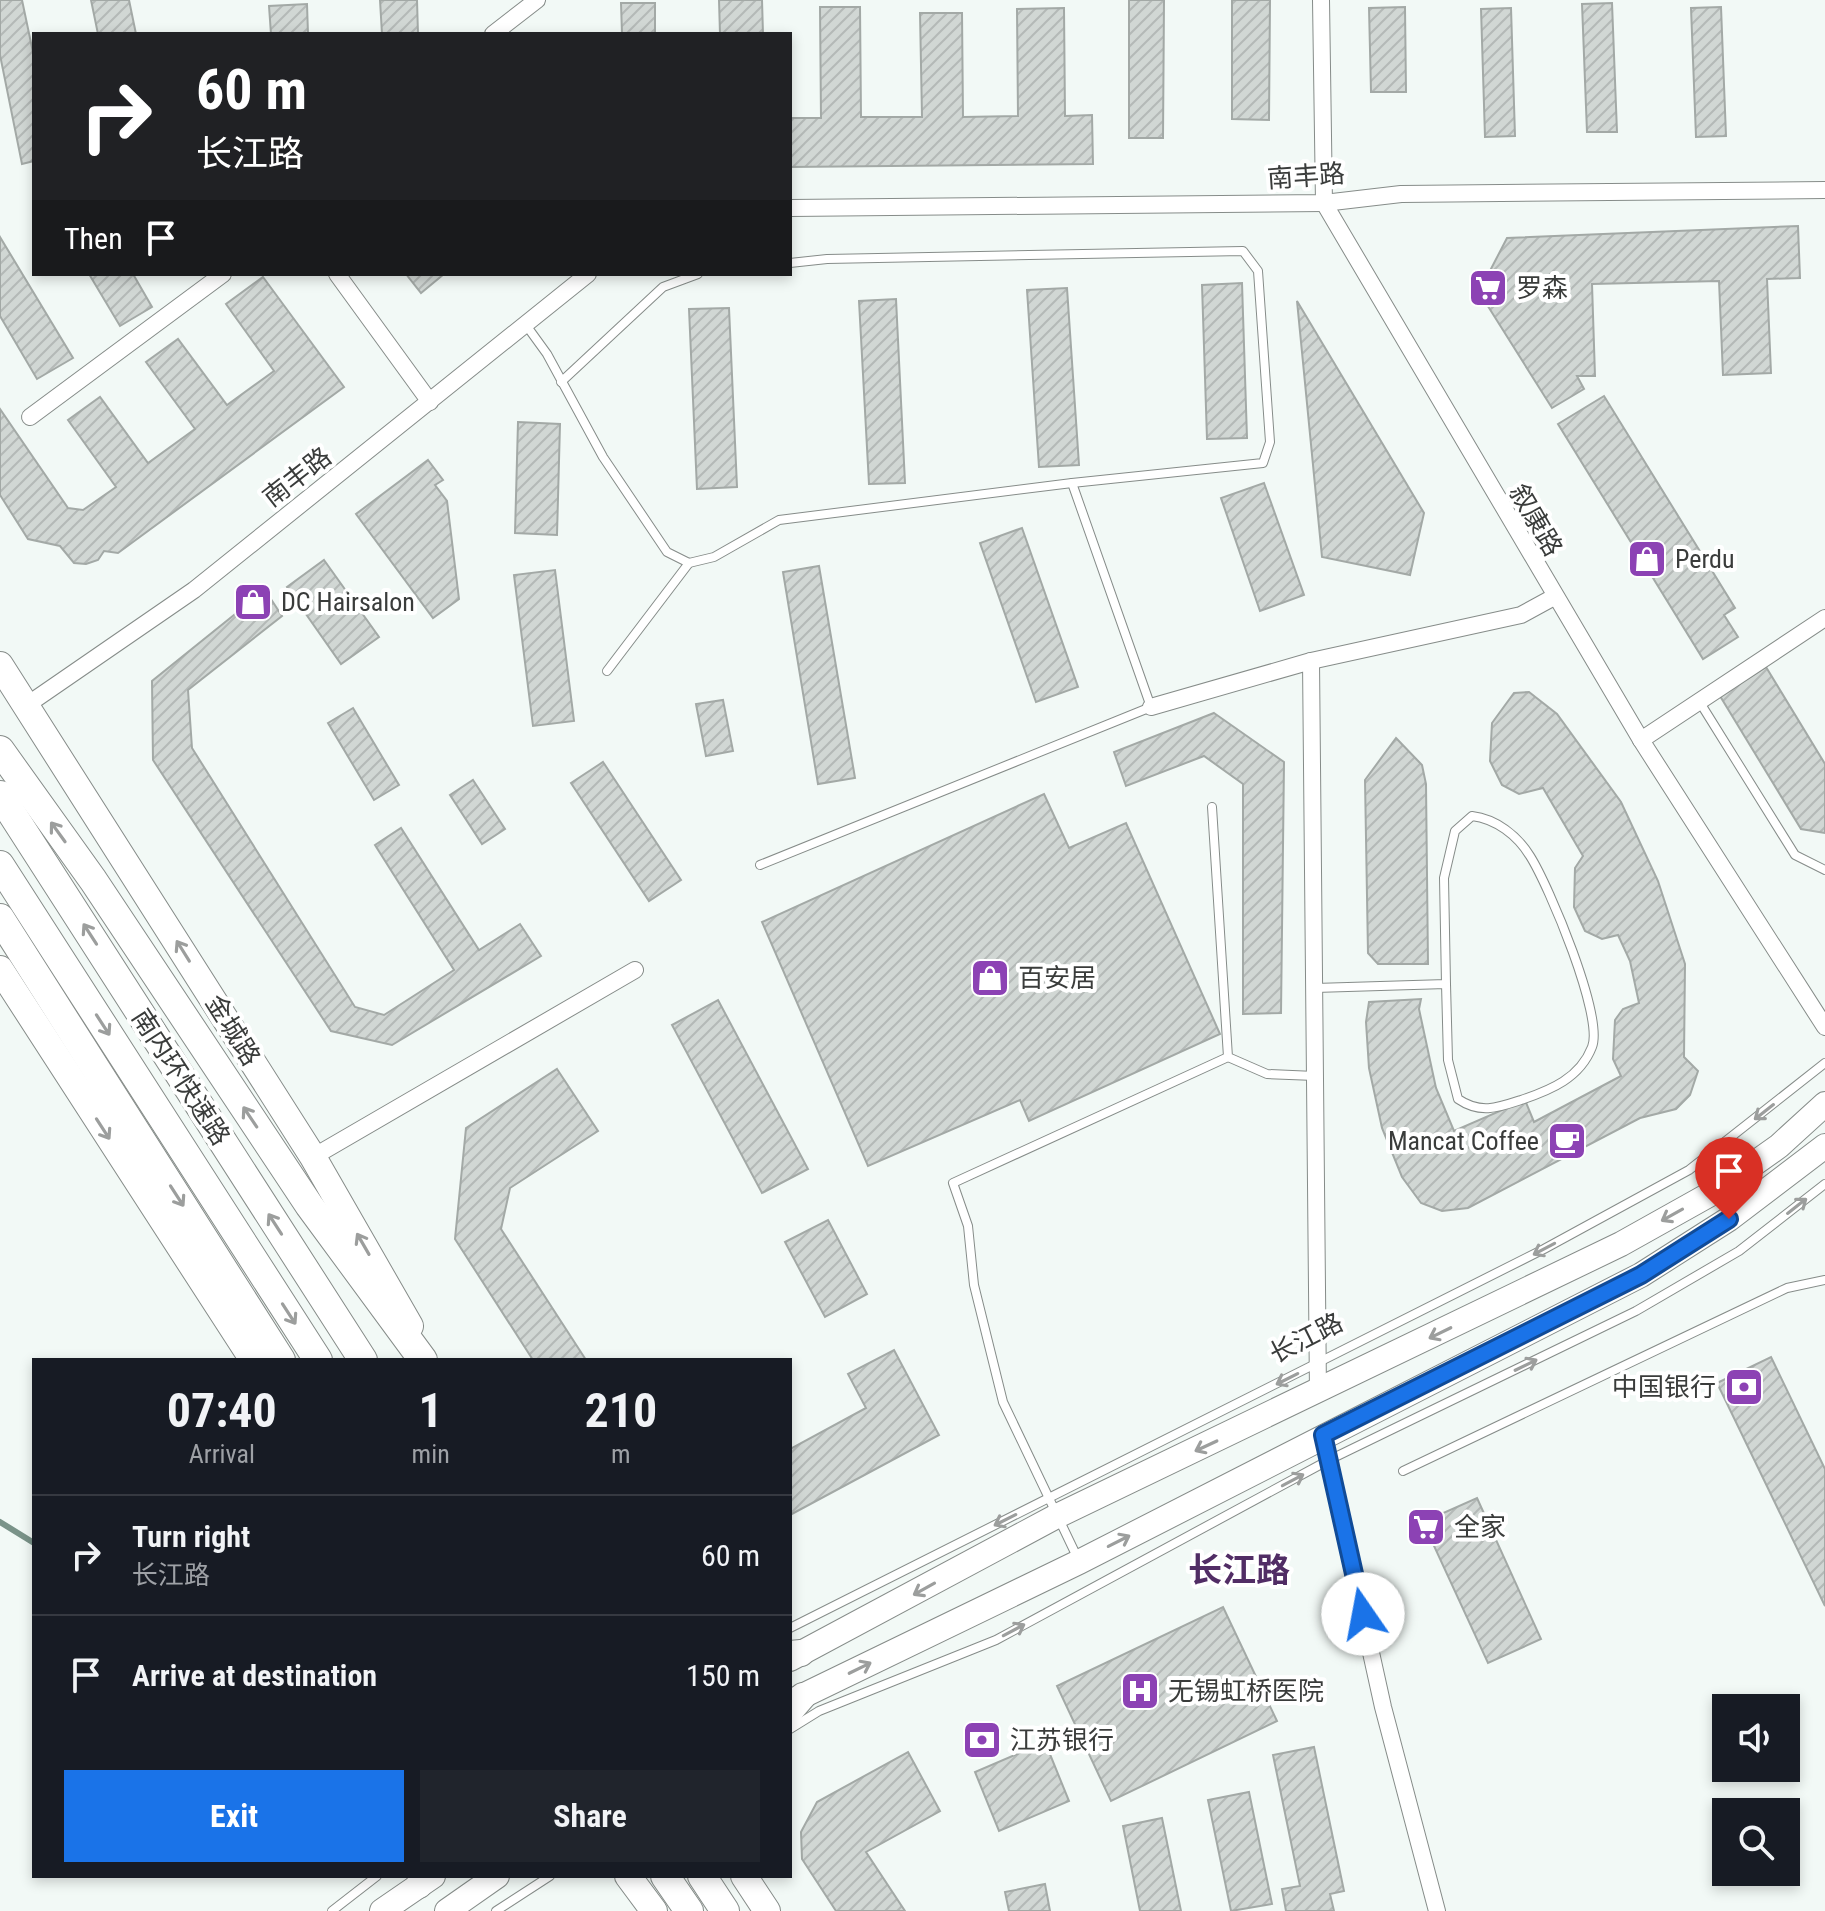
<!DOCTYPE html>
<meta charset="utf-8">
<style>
:root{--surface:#171b24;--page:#20242c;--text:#f1f3f6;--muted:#9ea1a6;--line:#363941;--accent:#1a73e8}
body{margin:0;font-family:"Roboto Condensed","Noto Sans SC",sans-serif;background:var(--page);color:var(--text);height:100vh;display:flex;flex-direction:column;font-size:30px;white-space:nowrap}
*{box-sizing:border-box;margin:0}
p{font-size:26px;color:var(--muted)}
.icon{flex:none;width:44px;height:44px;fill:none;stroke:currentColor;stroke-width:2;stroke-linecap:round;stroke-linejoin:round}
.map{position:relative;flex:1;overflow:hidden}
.side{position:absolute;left:32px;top:1358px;width:760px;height:520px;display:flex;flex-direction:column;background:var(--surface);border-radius:0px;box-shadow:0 4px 12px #0003}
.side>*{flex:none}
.hud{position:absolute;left:32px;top:32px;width:760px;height:244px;border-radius:0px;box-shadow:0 4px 12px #0003;background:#202124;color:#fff;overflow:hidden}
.controls{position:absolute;left:1712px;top:1694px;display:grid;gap:16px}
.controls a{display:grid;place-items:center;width:88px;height:88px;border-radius:0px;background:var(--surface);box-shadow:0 4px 12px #0003;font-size:40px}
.pin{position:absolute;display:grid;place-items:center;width:68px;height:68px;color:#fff;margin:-82px -34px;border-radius:50% 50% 50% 0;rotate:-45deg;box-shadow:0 0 8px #0007}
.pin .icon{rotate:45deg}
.me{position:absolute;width:88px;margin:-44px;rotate:348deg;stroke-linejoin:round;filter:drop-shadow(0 0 6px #0008)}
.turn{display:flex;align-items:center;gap:28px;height:168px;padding:0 32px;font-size:36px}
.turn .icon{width:104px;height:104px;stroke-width:2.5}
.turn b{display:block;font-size:56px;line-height:68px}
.then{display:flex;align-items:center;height:76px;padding:0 32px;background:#0003;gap:16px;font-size:30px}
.eta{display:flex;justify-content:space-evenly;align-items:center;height:136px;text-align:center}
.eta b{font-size:48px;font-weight:700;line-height:56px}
.primary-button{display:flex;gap:16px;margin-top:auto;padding:16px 32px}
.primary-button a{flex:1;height:92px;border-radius:0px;background:var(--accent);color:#fff;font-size:32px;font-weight:700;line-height:92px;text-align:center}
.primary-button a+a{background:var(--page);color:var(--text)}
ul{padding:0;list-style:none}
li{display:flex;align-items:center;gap:24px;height:120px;padding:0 32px;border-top:2px solid var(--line)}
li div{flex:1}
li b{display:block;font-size:30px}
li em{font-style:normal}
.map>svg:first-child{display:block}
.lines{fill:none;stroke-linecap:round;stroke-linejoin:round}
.stream{stroke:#7a9389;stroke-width:6}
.building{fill:url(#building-hatch);stroke:#a3a9a6;stroke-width:2}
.service-casing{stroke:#868c89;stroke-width:10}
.minor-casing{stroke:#868c89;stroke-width:18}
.secondary-casing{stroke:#868c89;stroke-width:26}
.primary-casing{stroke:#868c89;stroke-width:28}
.trunk-casing{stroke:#868c89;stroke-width:30}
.service{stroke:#fff;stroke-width:8}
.minor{stroke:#fff;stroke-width:16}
.secondary{stroke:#fff;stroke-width:24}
.primary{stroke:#fff;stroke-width:26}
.trunk{stroke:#fff;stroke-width:28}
.oneway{stroke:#9c9e9d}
.route-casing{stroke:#114b97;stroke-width:20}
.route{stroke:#1a73e8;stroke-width:14}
.labels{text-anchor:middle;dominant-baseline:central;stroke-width:8;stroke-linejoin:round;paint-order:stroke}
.street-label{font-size:26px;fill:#3a3c3b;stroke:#fff}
.poi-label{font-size:26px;fill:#3a3c3b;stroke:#fff;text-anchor:start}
.district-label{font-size:34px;font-weight:bold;fill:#512d65;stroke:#fff}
</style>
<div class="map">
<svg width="1825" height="1911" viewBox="0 0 1825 1911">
<defs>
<pattern id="building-hatch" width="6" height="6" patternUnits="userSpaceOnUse" patternTransform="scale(2)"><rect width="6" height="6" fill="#d1d7d4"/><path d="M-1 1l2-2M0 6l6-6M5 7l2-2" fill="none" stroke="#b4b9b7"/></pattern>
</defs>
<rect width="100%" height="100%" fill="#f2f9f6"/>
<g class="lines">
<!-- stream -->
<path class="stream" d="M0 1522 34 1543"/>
</g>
<!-- building -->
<g class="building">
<path d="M0 0H22L34 57V161L22 164 0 55Z"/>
<path d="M91 0H129L136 34H98Z"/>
<path d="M380 0H417L418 34H382Z"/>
<path d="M719 0H762L763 34H720Z"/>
<path d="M1129 0H1164L1163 138H1129Z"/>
<path d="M1232 0H1270L1269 120 1232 119Z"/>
<path d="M621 3H655V34H622Z"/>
<path d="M1612 3 1617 132H1587L1582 4Z"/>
<path d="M307 4 308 34H271L269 6Z"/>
<path d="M820 7H860L861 117H922L920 13H962L963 117 1018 116 1017 9 1064 8 1065 116 1092 115 1093 164 790 167V118H821Z"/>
<path d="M1405 7 1406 92H1371L1369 8Z"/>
<path d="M1721 7 1726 136 1696 137 1691 8Z"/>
<path d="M1511 8 1515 136 1485 137 1481 9Z"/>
<path d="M1798 226 1800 278 1767 279 1771 373 1723 375 1719 281 1592 284 1595 376H1577L1584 389 1552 408 1479 292 1507 238Z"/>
<path d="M0 237 73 358 37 379 0 316Z"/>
<path d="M89 274H133L152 307 120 326Z"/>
<path d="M406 274H444L421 293Z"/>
<path d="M263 277 344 387 118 553 104 551 98 560 86 564 74 563 60 546 28 539 0 495V409L68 508 83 510 116 487 68 420 100 397 148 463 195 429 146 362 178 339 227 405 274 371 226 304Z"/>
<path d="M1242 283 1247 438 1207 439 1202 285Z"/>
<path d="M1067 288 1079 465 1039 467 1027 290Z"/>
<path d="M896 299 905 483 869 484 859 301Z"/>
<path d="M1297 301 1424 513 1410 575 1322 557Z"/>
<path d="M729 308 737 487 697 489 689 309Z"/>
<path d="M1604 396 1735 608 1724 615 1738 637 1703 659 1558 424Z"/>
<path d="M518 422 560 424 557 535 515 533Z"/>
<path d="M428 460 443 480 435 485 447 501 459 599 433 618 356 514Z"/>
<path d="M1264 483 1304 595 1260 611 1221 498Z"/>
<path d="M1022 528 1078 687 1036 702 980 543Z"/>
<path d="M324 560 379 637 341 664 287 587Z"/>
<path d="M819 566 855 778 818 784 783 572Z"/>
<path d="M555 570 574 721 533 726 514 575Z"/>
<path d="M265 590 282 616 188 690 192 748 355 1007 384 1015 454 970 375 845 401 828 479 950 520 924 541 956 392 1045 331 1031 153 760 152 681Z"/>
<path d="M1766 667 1825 764V833L1801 829 1720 696Z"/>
<path d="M1529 692 1557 714 1621 802 1658 881 1685 964 1684 1057 1698 1071 1690 1095 1676 1109 1640 1118 1468 1208 1442 1211 1421 1203 1402 1177 1382 1128 1369 1068 1366 1022 1369 1002 1421 999 1419 1009 1436 1088 1454 1131 1525 1100 1534 1122 1621 1076 1613 1059 1615 1020 1623 1009 1639 1003 1630 961 1618 935 1602 939 1585 931 1574 907 1575 868 1583 856 1543 788 1519 794 1502 785 1490 761 1492 723 1514 693Z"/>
<path d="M723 700 733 751 706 756 696 704Z"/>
<path d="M353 708 399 785 374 800 328 723Z"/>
<path d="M1214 713 1284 762 1281 1013 1243 1014V784L1204 756 1126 786 1114 752Z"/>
<path d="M1396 738 1422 765 1426 784 1428 964H1378L1368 953 1365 780Z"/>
<path d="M603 762 681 880 649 901 571 783Z"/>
<path d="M473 780 505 829 482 844 450 795Z"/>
<path d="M1044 794 1069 848 1126 823 1220 1034 1029 1121 1020 1100 868 1166 762 922Z"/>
<path d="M718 1000 808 1169 762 1193 672 1025Z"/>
<path d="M557 1069 598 1131 510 1188 501 1229 586 1360H533L455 1239 466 1128Z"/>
<path d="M828 1220 867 1294 825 1317 785 1242Z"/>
<path d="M894 1350 939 1435 790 1515V1449L866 1408 848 1374Z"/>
<path d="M1771 1357 1825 1469V1606L1717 1383Z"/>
<path d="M1477 1498 1541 1639 1488 1663 1423 1522Z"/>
<path d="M1223 1607 1277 1721 1111 1801 1057 1686Z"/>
<path d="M1045 1742 1069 1801 999 1831 975 1772Z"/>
<path d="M1314 1747 1344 1891 1330 1894 1334 1911H1286L1282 1889 1300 1886 1273 1755Z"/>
<path d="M908 1752 940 1811 866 1852 905 1911H836L802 1859 801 1832 817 1802Z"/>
<path d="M1249 1792 1272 1904 1231 1911 1208 1800Z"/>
<path d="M1162 1818 1181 1911H1140L1123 1826Z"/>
<path d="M1045 1884 1050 1911H1009L1005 1892Z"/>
</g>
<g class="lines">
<defs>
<g id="service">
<path d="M526 325 547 354 603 457 667 552 689 563 714 557 779 520 1072 483 1263 463 1270 442 1258 271 1243 251 827 259 790 263"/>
<path d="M561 382 663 287 698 274"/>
<path d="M607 671 689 563"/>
<path d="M1699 701 1795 855 1825 870"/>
<path d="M1212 807 1228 1057 1267 1074 1315 1076"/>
<path d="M760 865 1151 707 1072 483"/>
<path d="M1315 988 1446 984 1444 878 1455 831 1472 816C1496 819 1517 835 1530 856 1549 886 1604 1017 1592 1047 1580 1078 1551 1090 1521 1100 1497 1108 1480 1114 1458 1099L1448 1060 1446 984"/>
<path d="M1403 1471 1787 1288 1825 1280"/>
<path d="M1079 1561 1003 1402 974 1285 968 1226 953 1183 1228 1057"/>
<path d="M790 1628 1544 1249 1689 1170 1825 1063"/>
<path d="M790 1729 819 1711 996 1640 1329 1460 1636 1311 1739 1251 1825 1184"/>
<path d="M332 1911 377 1876"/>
<path d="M496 1911 550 1876"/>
</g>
<g id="minor">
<path d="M1321 0 1324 203 1641 740 1825 1027"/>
<path d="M493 34 537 0"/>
<path d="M790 208 1324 203 1401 194 1825 190"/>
<path d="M337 274 430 402"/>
<path d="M30 417 223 274"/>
<path d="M1311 661 1318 1393"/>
<path d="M27 705 194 590 588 274"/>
<path d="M1151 707 1311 661 1521 615 1554 597"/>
<path d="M1641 740 1825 618"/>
<path d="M313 1157 635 970"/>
<path d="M1323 1435 1383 1707 1437 1911"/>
</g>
<g id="secondary">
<path d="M790 1659 1055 1517 1621 1244 1714 1192 1779 1146 1825 1104"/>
<path d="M790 1702 1079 1562 1641 1275 1729 1219 1825 1146"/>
<path d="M382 1911 433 1876"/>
<path d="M447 1911 497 1876"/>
</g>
<g id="primary">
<path d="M0 665 313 1157 410 1326"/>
<path d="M0 969 253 1360"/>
<path d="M790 1654 801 1653"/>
<path d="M790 1711 803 1696"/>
<path d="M628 1876 654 1911"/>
<path d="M744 1876 767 1911"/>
<path d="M419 1885 424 1876"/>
</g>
<g id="trunk">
<path d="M0 750 93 880 309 1205 423 1360"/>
<path d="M0 795 363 1360"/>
<path d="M0 865 318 1360"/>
<path d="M0 918 281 1360"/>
<path d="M665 1876 689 1911"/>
<path d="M702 1876 725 1911"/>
</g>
</defs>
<!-- service casing -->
<use href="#service" class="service-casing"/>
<!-- minor casing -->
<use href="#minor" class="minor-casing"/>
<!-- secondary casing -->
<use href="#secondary" class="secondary-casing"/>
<!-- primary casing -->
<use href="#primary" class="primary-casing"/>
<!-- trunk casing -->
<use href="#trunk" class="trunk-casing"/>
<!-- service -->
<use href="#service" class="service"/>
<!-- minor -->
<use href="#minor" class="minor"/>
<!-- secondary -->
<use href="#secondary" class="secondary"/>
<!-- primary -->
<use href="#primary" class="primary"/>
<!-- trunk -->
<use href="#trunk" class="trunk"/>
</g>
<!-- one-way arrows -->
<defs><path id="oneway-shaft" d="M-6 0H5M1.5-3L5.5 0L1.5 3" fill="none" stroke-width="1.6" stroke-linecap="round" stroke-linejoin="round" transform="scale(2)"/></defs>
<g class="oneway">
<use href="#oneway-shaft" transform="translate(58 832) rotate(-126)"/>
<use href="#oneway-shaft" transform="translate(90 934) rotate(-123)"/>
<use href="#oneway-shaft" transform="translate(183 951) rotate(-122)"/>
<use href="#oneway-shaft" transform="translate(103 1025) rotate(57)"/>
<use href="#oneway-shaft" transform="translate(1764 1112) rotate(142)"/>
<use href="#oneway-shaft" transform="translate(250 1117) rotate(-124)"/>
<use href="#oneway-shaft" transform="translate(103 1129) rotate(57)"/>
<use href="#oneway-shaft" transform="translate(177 1196) rotate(57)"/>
<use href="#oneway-shaft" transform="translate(1797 1206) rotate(-38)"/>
<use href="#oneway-shaft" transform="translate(1672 1215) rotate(151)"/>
<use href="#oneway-shaft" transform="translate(275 1224) rotate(-123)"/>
<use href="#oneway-shaft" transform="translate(363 1244) rotate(-120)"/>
<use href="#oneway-shaft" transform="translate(1544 1249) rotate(152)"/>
<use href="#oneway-shaft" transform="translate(289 1314) rotate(57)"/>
<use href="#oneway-shaft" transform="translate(1440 1333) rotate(154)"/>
<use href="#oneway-shaft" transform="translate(1526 1365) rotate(-26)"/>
<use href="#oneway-shaft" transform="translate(1287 1379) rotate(153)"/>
<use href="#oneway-shaft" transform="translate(1206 1446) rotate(155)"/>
<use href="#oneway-shaft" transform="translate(1293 1480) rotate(-28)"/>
<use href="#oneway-shaft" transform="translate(1005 1520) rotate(153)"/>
<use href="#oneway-shaft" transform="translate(1119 1541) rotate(-27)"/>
<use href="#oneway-shaft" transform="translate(924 1589) rotate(151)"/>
<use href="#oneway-shaft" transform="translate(1014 1630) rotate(-28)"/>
<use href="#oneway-shaft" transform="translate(860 1668) rotate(-26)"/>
</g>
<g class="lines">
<defs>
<path id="route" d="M1363 1614 1323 1435 1641 1275 1729 1219"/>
</defs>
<!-- route casing -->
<use href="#route" class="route-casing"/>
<!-- route -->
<use href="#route" class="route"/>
</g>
<!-- icons -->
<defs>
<symbol id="supermarket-square" viewBox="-11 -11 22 22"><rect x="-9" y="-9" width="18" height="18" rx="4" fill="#8c42b4" stroke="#fff"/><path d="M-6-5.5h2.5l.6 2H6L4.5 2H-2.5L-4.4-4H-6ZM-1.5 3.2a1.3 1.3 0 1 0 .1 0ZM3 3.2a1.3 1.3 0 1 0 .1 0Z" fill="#fff"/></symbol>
<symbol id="shop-square" viewBox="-11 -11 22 22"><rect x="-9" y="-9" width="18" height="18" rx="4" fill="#8c42b4" stroke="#fff"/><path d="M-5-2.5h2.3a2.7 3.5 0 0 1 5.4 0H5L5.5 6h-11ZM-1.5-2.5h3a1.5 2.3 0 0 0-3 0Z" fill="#fff"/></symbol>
<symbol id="cafe-square" viewBox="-11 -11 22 22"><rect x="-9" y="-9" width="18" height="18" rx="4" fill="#8c42b4" stroke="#fff"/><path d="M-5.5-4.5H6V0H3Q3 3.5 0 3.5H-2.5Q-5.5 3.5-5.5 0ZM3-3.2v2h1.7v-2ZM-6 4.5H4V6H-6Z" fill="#fff"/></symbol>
<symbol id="bank-square" viewBox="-11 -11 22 22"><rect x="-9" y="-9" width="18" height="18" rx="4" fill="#8c42b4" stroke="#fff"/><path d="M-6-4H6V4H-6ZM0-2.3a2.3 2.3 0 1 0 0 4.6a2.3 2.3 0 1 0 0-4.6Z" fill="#fff"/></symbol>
<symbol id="hospital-square" viewBox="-11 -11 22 22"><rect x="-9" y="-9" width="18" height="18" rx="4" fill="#8c42b4" stroke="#fff"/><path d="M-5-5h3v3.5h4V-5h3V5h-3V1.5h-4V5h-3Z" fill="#fff"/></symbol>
</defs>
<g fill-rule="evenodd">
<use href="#supermarket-square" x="1466" y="266" width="44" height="44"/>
<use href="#shop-square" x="1625" y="537" width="44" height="44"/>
<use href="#shop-square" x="231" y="580" width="44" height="44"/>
<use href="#shop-square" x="968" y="956" width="44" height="44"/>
<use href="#cafe-square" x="1545" y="1119" width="44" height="44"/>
<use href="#bank-square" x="1722" y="1365" width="44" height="44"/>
<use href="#supermarket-square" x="1404" y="1505" width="44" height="44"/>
<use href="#hospital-square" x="1118" y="1669" width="44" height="44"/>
<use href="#bank-square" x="960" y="1718" width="44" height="44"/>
</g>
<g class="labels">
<!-- street labels -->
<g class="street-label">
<text transform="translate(1306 176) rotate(-4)">南丰路</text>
<text transform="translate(297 477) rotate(-38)">南丰路</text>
<text transform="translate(1536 520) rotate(60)">叙康路</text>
<text transform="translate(233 1030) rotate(58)">金城路</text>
<text transform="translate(181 1077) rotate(57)">南内环快速路</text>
<text transform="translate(1306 1338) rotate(-27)">长江路</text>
</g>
<!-- poi labels -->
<g class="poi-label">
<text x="1516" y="288">罗森</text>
<text x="1675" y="559">Perdu</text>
<text x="281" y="602">DC Hairsalon</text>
<text x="1018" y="978">百安居</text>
<text x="1539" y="1141" text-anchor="end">Mancat Coffee</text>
<text x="1716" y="1387" text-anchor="end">中国银行</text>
<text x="1454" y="1527">全家</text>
<text x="1168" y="1691">无锡虹桥医院</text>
<text x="1010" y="1740">江苏银行</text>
</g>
<!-- district labels -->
<g class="district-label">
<text x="1239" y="1570">长江路</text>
</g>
</g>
</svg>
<div class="controls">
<a><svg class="icon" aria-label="sound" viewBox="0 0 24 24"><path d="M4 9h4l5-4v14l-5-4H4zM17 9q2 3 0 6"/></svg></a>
<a><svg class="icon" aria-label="search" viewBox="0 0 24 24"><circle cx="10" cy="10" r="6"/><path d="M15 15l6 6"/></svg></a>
</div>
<div class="pin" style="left:1729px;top:1219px;background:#d93025"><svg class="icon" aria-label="arrive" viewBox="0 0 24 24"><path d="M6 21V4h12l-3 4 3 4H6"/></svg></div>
<svg class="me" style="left:1363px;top:1614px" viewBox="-20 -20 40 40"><circle r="19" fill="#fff"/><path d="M0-13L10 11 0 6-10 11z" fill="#1a73e8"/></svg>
<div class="hud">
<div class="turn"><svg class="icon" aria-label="right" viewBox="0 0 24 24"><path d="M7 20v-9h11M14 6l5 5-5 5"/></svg><div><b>60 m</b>长江路</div></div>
<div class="then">Then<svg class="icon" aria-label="arrive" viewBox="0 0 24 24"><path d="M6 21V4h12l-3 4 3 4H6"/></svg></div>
</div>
<section class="side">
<div class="eta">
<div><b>07:40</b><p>Arrival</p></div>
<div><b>1</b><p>min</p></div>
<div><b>210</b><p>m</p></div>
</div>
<ul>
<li><svg class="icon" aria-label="right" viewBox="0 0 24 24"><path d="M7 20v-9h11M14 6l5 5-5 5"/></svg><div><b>Turn right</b><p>长江路</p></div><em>60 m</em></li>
<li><svg class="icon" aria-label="arrive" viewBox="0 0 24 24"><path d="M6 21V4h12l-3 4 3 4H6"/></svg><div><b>Arrive at destination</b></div><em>150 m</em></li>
</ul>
<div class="primary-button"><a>Exit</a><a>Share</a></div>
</section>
</div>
